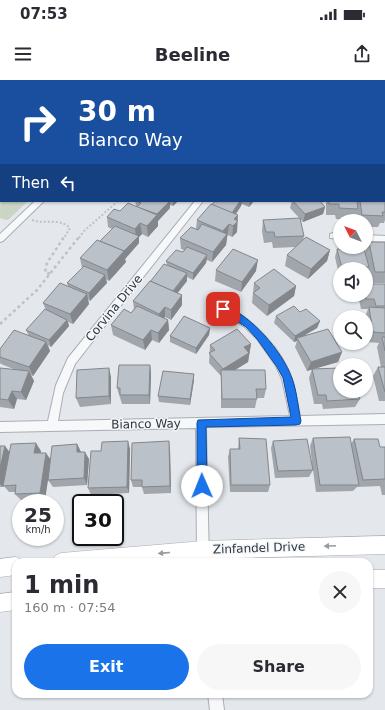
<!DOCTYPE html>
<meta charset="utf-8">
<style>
:root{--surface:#fff;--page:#f7f7f7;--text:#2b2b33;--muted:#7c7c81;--accent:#1a73e8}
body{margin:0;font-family:"DejaVu Sans",sans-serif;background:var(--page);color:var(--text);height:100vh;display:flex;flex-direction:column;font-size:15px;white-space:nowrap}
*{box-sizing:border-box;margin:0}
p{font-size:13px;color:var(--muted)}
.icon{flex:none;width:22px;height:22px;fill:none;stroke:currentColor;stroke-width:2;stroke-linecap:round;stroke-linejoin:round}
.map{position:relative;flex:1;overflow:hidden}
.panel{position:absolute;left:12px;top:478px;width:361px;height:140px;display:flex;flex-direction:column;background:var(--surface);border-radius:12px;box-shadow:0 1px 3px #0004}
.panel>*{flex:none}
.top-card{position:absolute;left:0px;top:0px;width:385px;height:122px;box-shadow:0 1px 3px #0004;background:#1a4fa0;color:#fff;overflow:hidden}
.needle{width:26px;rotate:312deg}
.buttons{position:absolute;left:333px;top:134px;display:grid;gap:8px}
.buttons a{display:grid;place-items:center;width:40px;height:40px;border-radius:50%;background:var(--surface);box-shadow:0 1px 3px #0004;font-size:20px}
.speed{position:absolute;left:12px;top:414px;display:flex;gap:8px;font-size:20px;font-weight:700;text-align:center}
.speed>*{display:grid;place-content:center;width:52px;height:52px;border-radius:50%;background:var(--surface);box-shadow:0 1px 3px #0004;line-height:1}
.speed small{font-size:10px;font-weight:400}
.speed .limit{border:2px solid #111;border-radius:6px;background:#fff;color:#111}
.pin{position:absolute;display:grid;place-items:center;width:34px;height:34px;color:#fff;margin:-17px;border-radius:8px;box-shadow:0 2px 6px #0006}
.me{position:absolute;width:44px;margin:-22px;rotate:359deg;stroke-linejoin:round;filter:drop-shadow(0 0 3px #0008)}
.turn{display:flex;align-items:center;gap:14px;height:84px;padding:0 12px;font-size:18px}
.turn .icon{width:52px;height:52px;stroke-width:2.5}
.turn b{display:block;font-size:28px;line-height:34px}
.then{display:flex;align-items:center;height:38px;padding:0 12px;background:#0003;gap:8px;font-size:15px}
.round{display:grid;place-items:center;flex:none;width:42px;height:42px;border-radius:21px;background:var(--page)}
.headline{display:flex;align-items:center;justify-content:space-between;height:68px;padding:0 12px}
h1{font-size:24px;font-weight:600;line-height:30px}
.primary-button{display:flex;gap:8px;margin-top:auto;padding:8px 12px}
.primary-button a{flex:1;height:46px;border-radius:24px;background:var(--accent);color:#fff;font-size:16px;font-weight:600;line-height:46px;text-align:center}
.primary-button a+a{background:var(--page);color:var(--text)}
.status{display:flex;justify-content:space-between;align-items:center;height:28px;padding:0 20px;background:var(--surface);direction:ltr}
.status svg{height:11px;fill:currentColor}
header{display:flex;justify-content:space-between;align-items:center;height:52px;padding:0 12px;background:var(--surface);font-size:18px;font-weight:600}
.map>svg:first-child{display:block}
.green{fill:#cad5c5}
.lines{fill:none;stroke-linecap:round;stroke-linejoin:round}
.street-casing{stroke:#a9aeb5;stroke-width:2}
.secondary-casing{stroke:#a9aeb5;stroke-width:1}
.path-far1{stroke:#bec2c7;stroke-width:2;stroke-dasharray:2 2;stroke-linecap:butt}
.path{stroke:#bec2c7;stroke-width:2.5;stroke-dasharray:3 3;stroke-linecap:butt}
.street{fill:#f7f8fa;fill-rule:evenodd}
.secondary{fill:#fff;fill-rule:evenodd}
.wall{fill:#a1a6ac}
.shaded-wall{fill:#83878c}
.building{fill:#bbc1c8;stroke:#83878c}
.oneway{fill:#969aa1}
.route{fill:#1a73e8;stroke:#114b97}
.labels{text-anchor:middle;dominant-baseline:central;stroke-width:3;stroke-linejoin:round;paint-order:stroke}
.street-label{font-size:12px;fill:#2c3643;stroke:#f4f6f8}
</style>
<div class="status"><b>07:53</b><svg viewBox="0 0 49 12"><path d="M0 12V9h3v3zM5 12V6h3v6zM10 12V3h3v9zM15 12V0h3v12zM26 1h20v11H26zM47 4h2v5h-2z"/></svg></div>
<header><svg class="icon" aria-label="menu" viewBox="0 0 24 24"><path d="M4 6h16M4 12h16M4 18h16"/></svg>Beeline<svg class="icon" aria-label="share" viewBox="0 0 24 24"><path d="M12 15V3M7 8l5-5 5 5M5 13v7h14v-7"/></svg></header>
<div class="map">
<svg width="385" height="630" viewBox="0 0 385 630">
<rect width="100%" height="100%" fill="#e4e7eb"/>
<!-- green -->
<path class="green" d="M1 75V121H28L9 139 6 140 0 138Z"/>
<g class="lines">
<defs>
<g id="street">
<path d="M41 0H48L49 1H42Z"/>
<path d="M376 0H385V3L384 1Z"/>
<path d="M0 6H1L0 11Z"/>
<rect x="0" y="42" width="1" height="5"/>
<path d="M0 64H1L0 69Z"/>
<rect x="384" y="78" width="1" height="4"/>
<path d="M35 121H44L3 161 0 162V154Z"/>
<path d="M195 121H203L75 284 63 313 58 341 290 336 282 299 276 286 257 259 246 248 220 231 219 229 220 227 223 226C251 235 284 272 292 300 296 312 297 324 300 336L385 334V344L206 347 209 482H197L196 348 0 352V342L48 341 56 305 68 278Z"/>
<path d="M333 153H340V159L330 158V154Z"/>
<path d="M366 155 385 156V162L366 161Z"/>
<path d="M208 614H222L224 630H210Z"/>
</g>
<g id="secondary">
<path d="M385 456V474L203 479 167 482H52L55 476 61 473 203 461Z"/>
<path d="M16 477 22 480 23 482H16V495L0 497V479Z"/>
<rect x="369" y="490" width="16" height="18"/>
<path d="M16 512V530L0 532V514Z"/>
</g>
</defs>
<!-- street casing -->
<use href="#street" class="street-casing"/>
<!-- secondary casing -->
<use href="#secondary" class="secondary-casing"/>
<!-- path-far1 -->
<g class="path-far1">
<path d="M32 140C45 145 59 137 70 148L64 158"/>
<path d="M79 158 84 151 118 121"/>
</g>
<!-- path -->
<g class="path">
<path d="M50 194 45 192 47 183 64 157"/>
<path d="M0 244 37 210 79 157"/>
</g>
<!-- street -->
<use href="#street" class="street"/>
<!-- secondary -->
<use href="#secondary" class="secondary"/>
</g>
<!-- wall -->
<g class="wall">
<path d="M241 0H280L279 1H240Z"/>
<path d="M385 116V140L384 143H380L378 147H366V141H358L356 133 354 140 336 139 335 135H326V121H357V122V121H384Z"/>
<path d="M135 121H178L173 126 170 125V128L158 141V146L148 157 142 154 139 157V163L125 179 126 182 109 201 106 199 107 203 90 221 88 219 89 224 73 244 68 242 69 246 51 267 48 265 50 271 33 296 31 295 34 301 26 320 17 319 14 329 0 327V288L16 290 1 284 0 283V269L29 256 26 250 46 230 43 223 68 206 67 203 82 188 80 178 100 162 112 149 108 147 107 137 120 131 136 126Z"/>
<path d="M215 121H254L249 127 242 124 241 126 236 134 237 141V152L232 157 228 155 227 157 226 165 212 182 207 180 206 183 193 200 187 197V201L177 213 182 225 171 240 165 237 164 238 168 240 169 250 159 263 152 260 145 270 113 255 111 245 131 233 134 229 133 221 167 185 166 181 183 172 184 170 181 169 180 158 196 149 197 140 212 125Z"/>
<path d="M292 121H320L325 127 323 134 303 142 290 128Z"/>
<path d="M263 140 304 156 303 161 330 170 327 181 308 199 285 186 287 175 296 167 273 168 272 162 264 163 262 151Z"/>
<path d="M369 162H385V203H371L368 189 366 194V189H340V195H339L335 177 337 169 365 172Z"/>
<path d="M216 190 256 191 241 212 215 201Z"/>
<path d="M254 203 296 206 294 216 267 236 252 223Z"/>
<path d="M385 204V321H379L373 296 378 287H381L377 267 379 263 368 262 366 247V237H365L368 229H361L358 215H366Z"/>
<path d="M300 232 320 241 317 248 305 255 342 272 338 282 313 289 360 319 355 327 323 329 322 324H314L309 298 312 289 307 291 295 267 297 261 294 262 274 243 276 236Z"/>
<path d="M210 248 209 255 196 274 170 262V256Z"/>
<path d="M251 264 248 282 235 290 266 309 264 318H257L255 328H221V296L209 283 210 265Z"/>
<path d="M150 285 151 294 150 324H122L117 308Z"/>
<path d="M194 294V300L190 325 159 322 158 316Z"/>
<path d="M111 297V324L80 327 76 318Z"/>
<path d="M239 358 270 405 268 412H230L228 377 230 369H238Z"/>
<path d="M313 358 351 364 354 359 380 367H385V415H382L380 406 357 407 353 411 316 412 313 390 309 397 275 398 271 368 273 361 312 383 310 366Z"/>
<path d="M77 364 81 372 89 379 87 405 53 407 48 400 49 390 45 420H21L15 414V412H9L4 406 3 407H0V366L9 372 41 371 40 373 50 380Z"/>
<path d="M130 369 129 413 91 415 88 408 101 371Z"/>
<path d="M170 369 171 413 144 414 142 407H133L131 400Z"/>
</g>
<!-- shaded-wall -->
<g class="shaded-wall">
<path d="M170 121V128L158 141V146L148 157 147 146 156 135Z"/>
<path d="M173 121H178L173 126Z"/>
<path d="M240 121H242L241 126 231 141V133Z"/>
<path d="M250 121H254L249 127Z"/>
<path d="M325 127 323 134 303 142 305 134Z"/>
<path d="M238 135 237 152 232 157 234 139Z"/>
<path d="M140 143 142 154 139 157V163L125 179 126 182 109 201 107 190 136 158 135 149Z"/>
<path d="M229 144 226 165 212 182 213 172 223 160V151Z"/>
<path d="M330 170 327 181 308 199 311 189Z"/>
<path d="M207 175 206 183 193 200V193Z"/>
<path d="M258 180 256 191 241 212 242 202Z"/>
<path d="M187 193V201L173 219V212Z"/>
<path d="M105 195 107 203 90 221 89 213Z"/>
<path d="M296 206 294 216 267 236 269 225Z"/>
<path d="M87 214 89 224 73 244 70 234Z"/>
<path d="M182 215V225L171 240V230Z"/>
<path d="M165 227V237L160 244 159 234Z"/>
<path d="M67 240 69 246 51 267 49 260Z"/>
<path d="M168 240 169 250 159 263 158 253Z"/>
<path d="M320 241 317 248 298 259 297 258V261L294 262 295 256Z"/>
<path d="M210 248 209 255 196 274V268Z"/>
<path d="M151 250 152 260 145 270 143 260Z"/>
<path d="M46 262 50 271 33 296 29 287Z"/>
<path d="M251 264 248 282 222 298 223 289 244 267Z"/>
<path d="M342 272 338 282 307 291 311 282Z"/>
<path d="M150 285 151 294 150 324 149 315Z"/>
<path d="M109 288 111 297V324L109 316Z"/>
<path d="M29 291 34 301 26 320 21 312Z"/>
<path d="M194 294V300L190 325V319Z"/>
<path d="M12 311 17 319 14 329 8 320Z"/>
<path d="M128 361 130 369 129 413 127 407Z"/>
<path d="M169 361 170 369 171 413 170 406Z"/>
<path d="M36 363 41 371 39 381 34 373Z"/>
<path d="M77 364 81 372H77Z"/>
<path d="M5 366 11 374 3 407 0 404V388Z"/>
<path d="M85 372 89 379 87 405 84 398Z"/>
<path d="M46 373 51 380 45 420 40 413Z"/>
</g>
<!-- building -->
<g class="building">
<path d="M241 0H272L271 1H240Z"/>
<path d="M309 0H315L320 1H308Z"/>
<path d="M321 0H337L336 1H325Z"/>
<path d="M354 0H380V1H353Z"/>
<rect x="384" y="84" width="1" height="18"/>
<path d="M384 116H385V132H382L383 136 362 135 360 121H384Z"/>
<path d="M137 121H170L157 134 137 127 141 123Z"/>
<path d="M215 121H240L232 133 212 125Z"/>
<path d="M293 121H320L325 127 305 134Z"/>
<path d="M329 121H357L358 129 339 128V124H329Z"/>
<path d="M128 123 157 135 147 146 140 143 135 149 107 137 114 129 120 131Z"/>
<path d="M211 124 238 135 234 139 238 141 233 146 229 144 223 151 197 140Z"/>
<path d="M300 138 304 156 275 157 274 152H266L263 140Z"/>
<path d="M202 144 227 154 213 172 180 158 191 147 198 150Z"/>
<path d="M115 146 139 156 124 171 100 161Z"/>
<path d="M306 157 330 170 311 189 287 175Z"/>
<path d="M97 160 124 171 107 190 80 178Z"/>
<path d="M369 162H385V192H375Z"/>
<path d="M187 167 207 175 193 193 166 181 176 170 183 172Z"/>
<path d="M233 169 258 180 242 202 216 190Z"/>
<path d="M337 169H364L369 187 342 188Z"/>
<path d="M164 184 187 193 173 211 150 201V202Z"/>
<path d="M84 186 105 195 89 213 67 203Z"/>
<path d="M274 189 296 206 269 225 253 213 260 208 254 203Z"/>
<path d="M150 201 182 215 171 230 165 227 159 234 133 221Z"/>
<path d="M60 203 87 214 70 234 43 223Z"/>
<path d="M366 204H385V226H376L374 219H366L365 215H366Z"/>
<path d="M137 226 168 240 158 253 151 250 143 260 111 245 124 229 131 233Z"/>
<path d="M294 226 300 232 306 229 320 241 295 256 276 236Z"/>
<path d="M369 227 385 228V253L373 252Z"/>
<path d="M45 229 67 240 49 260 26 250Z"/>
<path d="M184 236 210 248 196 268 170 256Z"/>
<path d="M237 249 251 264 244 267 249 273 223 289 209 273 215 270 210 265Z"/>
<path d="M328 249 342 272 311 282 297 258Z"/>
<path d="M14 250 46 262 29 287 0 277V269Z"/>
<path d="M382 257H385V271Z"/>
<path d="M119 285H150L149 315H120V308H117Z"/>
<path d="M378 287H385V312Z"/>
<path d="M0 288 29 291 21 312 12 311 8 320 0 319Z"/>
<path d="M109 288V316L76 318 77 290Z"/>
<path d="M340 288V311H358L360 319 327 321 326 315H318L312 289Z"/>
<path d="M221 290H265L266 309H256L257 319H222Z"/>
<path d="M163 291 194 294 190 319 158 316Z"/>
<path d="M350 357 359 405H320L313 358Z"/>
<path d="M239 358 266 359 270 405H231L230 369H240Z"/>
<path d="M307 359 313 390 278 391 273 361Z"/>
<path d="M354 359H378L380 367H385V399L363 400Z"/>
<path d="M128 361 127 407 88 408 91 371H101L102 362Z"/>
<path d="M169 361 170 406 142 407V400H131L132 363Z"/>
<path d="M36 363 34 373H46L40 413 15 414 16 405 3 406 11 364Z"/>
<path d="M77 364V372H85L84 398 48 400 52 366Z"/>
<path d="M0 366H5L0 388Z"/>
</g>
<!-- one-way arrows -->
<defs><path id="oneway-solid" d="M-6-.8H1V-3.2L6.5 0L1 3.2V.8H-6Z"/></defs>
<g class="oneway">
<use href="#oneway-solid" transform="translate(330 466) rotate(178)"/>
<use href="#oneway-solid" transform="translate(164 473) rotate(175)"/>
</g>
<!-- route -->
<path class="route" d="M223 225C251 235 282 271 292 298 297 312 298 327 301 341L300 344 296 345 206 347 207 406 206 410 202 411 199 410 197 406V343L198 340 291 337 283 298 277 287 257 259 246 247 220 231 219 229Z"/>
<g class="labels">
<!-- street labels -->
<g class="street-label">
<text transform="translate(114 228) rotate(-51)">Corvina Drive</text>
<text transform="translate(146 344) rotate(-1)">Bianco Way</text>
<text transform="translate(259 468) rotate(-2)">Zinfandel Drive</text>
</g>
</g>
</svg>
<div class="buttons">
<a><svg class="needle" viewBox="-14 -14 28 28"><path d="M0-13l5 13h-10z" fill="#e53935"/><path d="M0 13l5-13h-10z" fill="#7c7c81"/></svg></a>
<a><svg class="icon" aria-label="sound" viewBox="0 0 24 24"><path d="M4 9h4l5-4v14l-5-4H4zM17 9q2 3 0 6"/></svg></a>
<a><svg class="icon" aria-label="search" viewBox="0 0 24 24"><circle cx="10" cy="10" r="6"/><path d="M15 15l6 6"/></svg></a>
<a><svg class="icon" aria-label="layers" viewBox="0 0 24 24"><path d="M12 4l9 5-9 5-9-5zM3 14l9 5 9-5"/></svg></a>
</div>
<div class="speed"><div>25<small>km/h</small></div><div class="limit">30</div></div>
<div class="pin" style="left:223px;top:229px;background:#d93025"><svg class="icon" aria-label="arrive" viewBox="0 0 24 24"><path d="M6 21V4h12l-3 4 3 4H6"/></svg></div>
<svg class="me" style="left:202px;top:406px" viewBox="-20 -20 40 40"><circle r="19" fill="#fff"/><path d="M0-13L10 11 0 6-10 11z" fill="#1a73e8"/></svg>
<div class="top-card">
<div class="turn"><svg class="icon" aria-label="right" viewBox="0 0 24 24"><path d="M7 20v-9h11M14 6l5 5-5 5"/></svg><div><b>30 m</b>Bianco Way</div></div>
<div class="then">Then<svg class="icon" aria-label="left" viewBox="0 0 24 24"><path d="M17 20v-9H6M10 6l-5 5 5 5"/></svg></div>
</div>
<section class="panel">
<div class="headline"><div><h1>1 min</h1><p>160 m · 07:54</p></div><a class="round"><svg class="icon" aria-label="close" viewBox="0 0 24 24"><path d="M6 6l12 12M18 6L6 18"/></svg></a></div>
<div class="primary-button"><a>Exit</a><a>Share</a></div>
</section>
</div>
